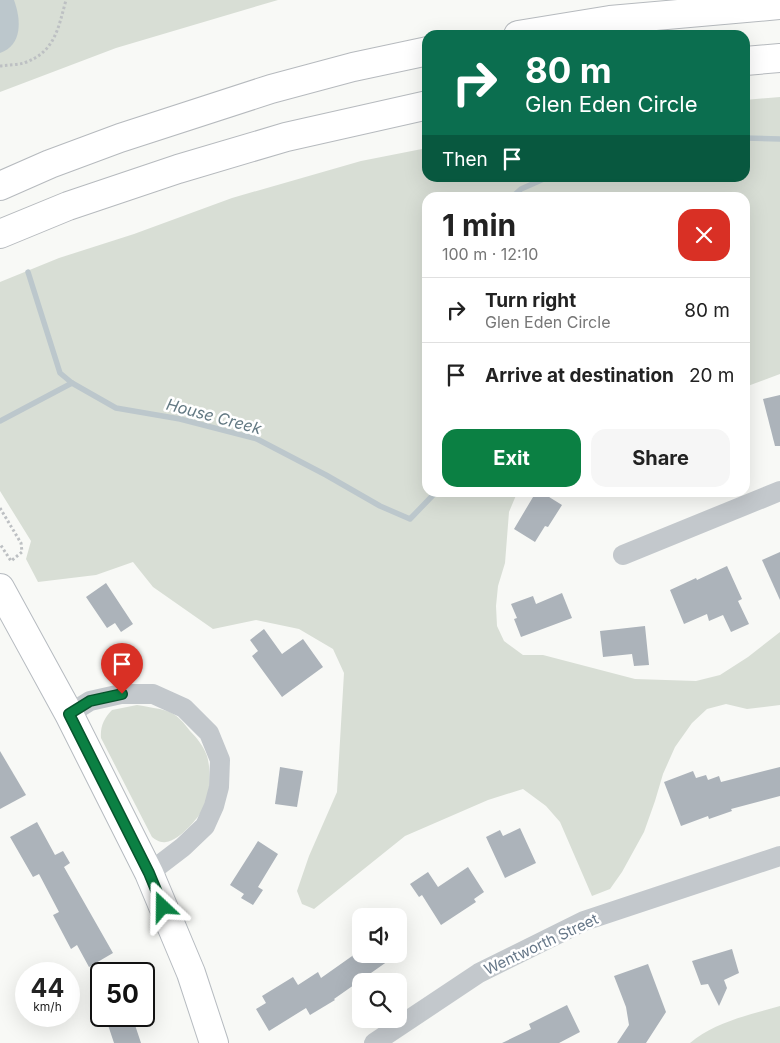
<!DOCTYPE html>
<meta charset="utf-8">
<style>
:root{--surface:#fff;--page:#f6f6f6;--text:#222;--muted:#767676;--line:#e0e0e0;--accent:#0b8043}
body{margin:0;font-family:Inter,sans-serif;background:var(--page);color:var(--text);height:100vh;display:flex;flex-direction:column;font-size:19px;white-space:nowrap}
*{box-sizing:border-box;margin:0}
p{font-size:16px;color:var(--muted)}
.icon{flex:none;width:28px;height:28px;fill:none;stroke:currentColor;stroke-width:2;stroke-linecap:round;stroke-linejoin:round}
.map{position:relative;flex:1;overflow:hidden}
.sheet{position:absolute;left:422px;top:192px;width:328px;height:305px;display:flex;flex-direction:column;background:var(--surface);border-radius:15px;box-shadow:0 5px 20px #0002}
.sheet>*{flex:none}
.hud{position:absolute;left:422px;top:30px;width:328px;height:152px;border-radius:15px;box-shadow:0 5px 20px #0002;background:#0b6e4f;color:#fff;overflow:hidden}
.controls{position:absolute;left:352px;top:908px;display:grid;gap:10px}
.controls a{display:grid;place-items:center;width:55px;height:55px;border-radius:10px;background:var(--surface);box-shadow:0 5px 20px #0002;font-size:25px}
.speed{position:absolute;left:15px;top:962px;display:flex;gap:10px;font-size:25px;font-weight:700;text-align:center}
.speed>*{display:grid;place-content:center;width:65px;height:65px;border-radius:50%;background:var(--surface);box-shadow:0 5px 20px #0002;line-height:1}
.speed small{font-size:12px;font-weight:400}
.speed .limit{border:2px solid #111;border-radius:8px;background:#fff;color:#111}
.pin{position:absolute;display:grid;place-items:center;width:42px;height:42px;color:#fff;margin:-51px -21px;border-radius:50% 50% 50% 0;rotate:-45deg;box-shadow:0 0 5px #0007}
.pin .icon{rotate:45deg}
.me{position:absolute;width:55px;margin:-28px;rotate:337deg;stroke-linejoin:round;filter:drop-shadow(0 0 4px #0008)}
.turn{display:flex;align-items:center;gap:18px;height:105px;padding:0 20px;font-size:22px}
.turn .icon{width:65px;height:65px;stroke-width:2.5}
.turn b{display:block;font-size:35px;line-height:42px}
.then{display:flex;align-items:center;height:48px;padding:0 20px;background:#0003;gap:10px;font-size:19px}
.round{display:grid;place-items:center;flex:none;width:52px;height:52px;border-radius:15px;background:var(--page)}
.head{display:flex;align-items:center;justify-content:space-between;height:85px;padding:0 20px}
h1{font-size:30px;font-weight:700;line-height:38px}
.cta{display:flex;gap:10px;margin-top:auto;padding:10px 20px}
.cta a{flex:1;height:58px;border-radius:15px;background:var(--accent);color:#fff;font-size:20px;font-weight:700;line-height:58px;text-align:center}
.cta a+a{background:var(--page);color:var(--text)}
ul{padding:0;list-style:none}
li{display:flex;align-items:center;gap:15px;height:65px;padding:0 20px;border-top:1px solid var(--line)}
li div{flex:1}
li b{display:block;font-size:19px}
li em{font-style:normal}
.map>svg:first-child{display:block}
.green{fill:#d8ded5}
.water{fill:#bcc7cc}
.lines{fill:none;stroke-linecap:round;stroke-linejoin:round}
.stream{stroke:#bcc7cc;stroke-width:5.5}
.building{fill:#acb3ba}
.secondary-casing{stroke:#b6bbc0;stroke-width:30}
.highway-casing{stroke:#b6babe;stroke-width:30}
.path{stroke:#bdc0c3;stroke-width:3;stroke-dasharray:2.5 2.5;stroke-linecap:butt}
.street{stroke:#c3c8cc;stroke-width:20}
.secondary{stroke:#fff;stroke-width:28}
.highway{stroke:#fff;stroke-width:28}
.route-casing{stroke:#07532c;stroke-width:12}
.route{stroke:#0b8043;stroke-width:9}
.labels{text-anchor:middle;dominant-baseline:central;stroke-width:5;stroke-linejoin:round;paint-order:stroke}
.street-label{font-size:15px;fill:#678;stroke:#fff}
.water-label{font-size:16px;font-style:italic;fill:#637983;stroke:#fff}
</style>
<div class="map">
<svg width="780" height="1043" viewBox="0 0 780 1043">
<rect width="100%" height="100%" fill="#f8f9f6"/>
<!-- green -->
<g class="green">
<path d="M0 0H278L116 48 0 92Z"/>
<path d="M780 97V374L745 387V198H428V492L517 493 509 512 505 563 498 586 496 606 497 626 504 641 523 655H543L635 679 696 681 720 675 748 657 780 632V705L747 709 726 704 707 709 692 723 675 747 663 774 655 801 644 832 622 872 610 889 592 896 560 822 546 806 523 789 488 800 405 836 314 909 302 904 297 891 309 856 337 792 344 673 333 649 299 629 256 620 213 629 153 587 133 562 96 575 38 582 26 559 31 541 0 491V282L59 258 134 234 232 198 361 161 427 148 428 178H745V100Z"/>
<path d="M137 705C147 707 158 708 167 711 177 714 184 723 190 731 197 738 204 747 207 756 211 769 210 790 206 803 202 815 179 841 166 842 160 843 156 840 152 837L101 738C100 727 104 718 112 710Z"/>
<path d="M780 1006V1043H690C715 1022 749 1015 780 1006Z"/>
</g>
<!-- water -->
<path class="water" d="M0 0H14C21 19 23 45 0 53Z"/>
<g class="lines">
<!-- stream -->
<g class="stream">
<path d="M745 138 780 139"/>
<path d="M511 198 521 189 546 178"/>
<path d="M28 272 60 373 72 383 116 408 180 419 257 439 326 475 380 506 410 519 436 492"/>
<path d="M0 421 72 383"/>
</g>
</g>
<!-- building -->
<g class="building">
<path d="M780 395V446H775L763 399Z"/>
<path d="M536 492H541L562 505 548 527 545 526 535 542 514 529Z"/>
<path d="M780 552V600L762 560Z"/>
<path d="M727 566 742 599 738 601 749 624 731 632 723 615 709 621 707 614 684 624 670 590 696 578 697 580Z"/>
<path d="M106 583 133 624 121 632 115 623 107 628 86 597Z"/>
<path d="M562 593 572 618 521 637 514 619 517 618 511 604 533 596 536 604Z"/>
<path d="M645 626 649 665 634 666 632 654 603 657 600 631Z"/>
<path d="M264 629 282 654 303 639 323 667 282 697 252 656 258 651 250 640Z"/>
<path d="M0 751 26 795 0 809Z"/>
<path d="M280 767 303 771 297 807 275 804Z"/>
<path d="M780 767V796L731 809 732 811 709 819 708 816 681 826 664 782 693 771 696 778 706 775 708 780 719 776 721 782Z"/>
<path d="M37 822 55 855 63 851 70 863 64 867 113 953 89 967 77 945 71 949 53 915 59 912 39 874 33 877 10 837Z"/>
<path d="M520 828 536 863 505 878 486 837 500 830 503 836Z"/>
<path d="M258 841 278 854 258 887 263 890 253 905 241 898 244 894 230 885Z"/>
<path d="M468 867 484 892 474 899 476 902 441 925 422 895 419 897 410 884 428 872 438 887Z"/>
<path d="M732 949 739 973 724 980 727 988 719 1006 708 984 701 985 692 961Z"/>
<path d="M355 954H398L334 999 335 1000 310 1015 306 1008 269 1031 256 1009 266 1003 262 996 293 977 298 985 318 972 321 978Z"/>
<path d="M648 964 666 1012 646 1043H617L629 1025 626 1007 614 976Z"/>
<path d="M567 1005 580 1032 559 1043H502L531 1029 529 1024Z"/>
<path d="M105 1016H132L141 1043H114Z"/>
</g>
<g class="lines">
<defs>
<path id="secondary" d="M0 588 69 714 149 873 191 973 214 1043"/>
<g id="highway">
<path d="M518 35 610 20 780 5"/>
<path d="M745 61 780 58"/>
<path d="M0 186 50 164 120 138 271 89 353 67 428 51"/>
<path d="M0 234 68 206 178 169 286 137 428 105"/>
</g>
</defs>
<!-- secondary casing -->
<use href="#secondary" class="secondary-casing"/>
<!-- highway casing -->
<use href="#highway" class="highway-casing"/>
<!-- path -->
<g class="path">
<path d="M0 66C8 65 17 65 24 63 55 52 58 29 66 0"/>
<path d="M0 508 21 543 22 552 11 561 0 544"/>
</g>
<!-- street -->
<g class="street">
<path d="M623 555 780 491"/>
<path d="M69 714 90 701 121 694H153L184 708 209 733 220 760 219 787 214 806 205 826 183 847 149 873"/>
<path d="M374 1043 479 973 584 921 780 856"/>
</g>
<!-- secondary -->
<use href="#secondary" class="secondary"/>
<!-- highway -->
<use href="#highway" class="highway"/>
</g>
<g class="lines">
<defs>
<path id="route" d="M122 694 90 701 69 714 149 873 163 907"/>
</defs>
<!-- route casing -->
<use href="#route" class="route-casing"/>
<!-- route -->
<use href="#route" class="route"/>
</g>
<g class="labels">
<!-- street labels -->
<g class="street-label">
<text transform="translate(541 944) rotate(-25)">Wentworth Street</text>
</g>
<!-- water labels -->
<g class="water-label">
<text transform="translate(214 416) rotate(15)">House Creek</text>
</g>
</g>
</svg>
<div class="controls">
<a><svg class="icon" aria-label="sound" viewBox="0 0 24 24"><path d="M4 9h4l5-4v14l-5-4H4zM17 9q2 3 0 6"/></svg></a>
<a><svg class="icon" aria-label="search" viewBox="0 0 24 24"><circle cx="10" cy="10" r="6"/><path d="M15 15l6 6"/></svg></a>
</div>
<div class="speed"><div>44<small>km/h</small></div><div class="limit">50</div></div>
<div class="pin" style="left:122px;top:694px;background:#d93025"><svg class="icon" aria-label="arrive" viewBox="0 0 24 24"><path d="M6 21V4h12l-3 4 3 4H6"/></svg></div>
<svg class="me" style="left:163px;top:907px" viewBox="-20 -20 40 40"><path d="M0-17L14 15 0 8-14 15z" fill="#0b8043" stroke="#fff" stroke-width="4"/></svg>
<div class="hud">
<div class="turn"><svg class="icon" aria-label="right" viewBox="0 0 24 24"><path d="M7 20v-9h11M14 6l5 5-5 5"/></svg><div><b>80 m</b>Glen Eden Circle</div></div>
<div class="then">Then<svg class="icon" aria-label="arrive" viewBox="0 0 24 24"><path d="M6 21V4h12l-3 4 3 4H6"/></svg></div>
</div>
<section class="sheet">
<div class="head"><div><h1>1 min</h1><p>100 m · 12:10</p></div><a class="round" style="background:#d93025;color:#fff"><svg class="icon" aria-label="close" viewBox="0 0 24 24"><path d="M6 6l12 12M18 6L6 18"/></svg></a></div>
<ul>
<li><svg class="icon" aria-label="right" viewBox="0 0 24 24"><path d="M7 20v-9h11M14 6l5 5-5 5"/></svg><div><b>Turn right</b><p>Glen Eden Circle</p></div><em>80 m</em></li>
<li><svg class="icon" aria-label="arrive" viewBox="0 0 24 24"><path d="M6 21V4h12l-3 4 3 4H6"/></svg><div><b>Arrive at destination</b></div><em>20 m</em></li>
</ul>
<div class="cta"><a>Exit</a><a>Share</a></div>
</section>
</div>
